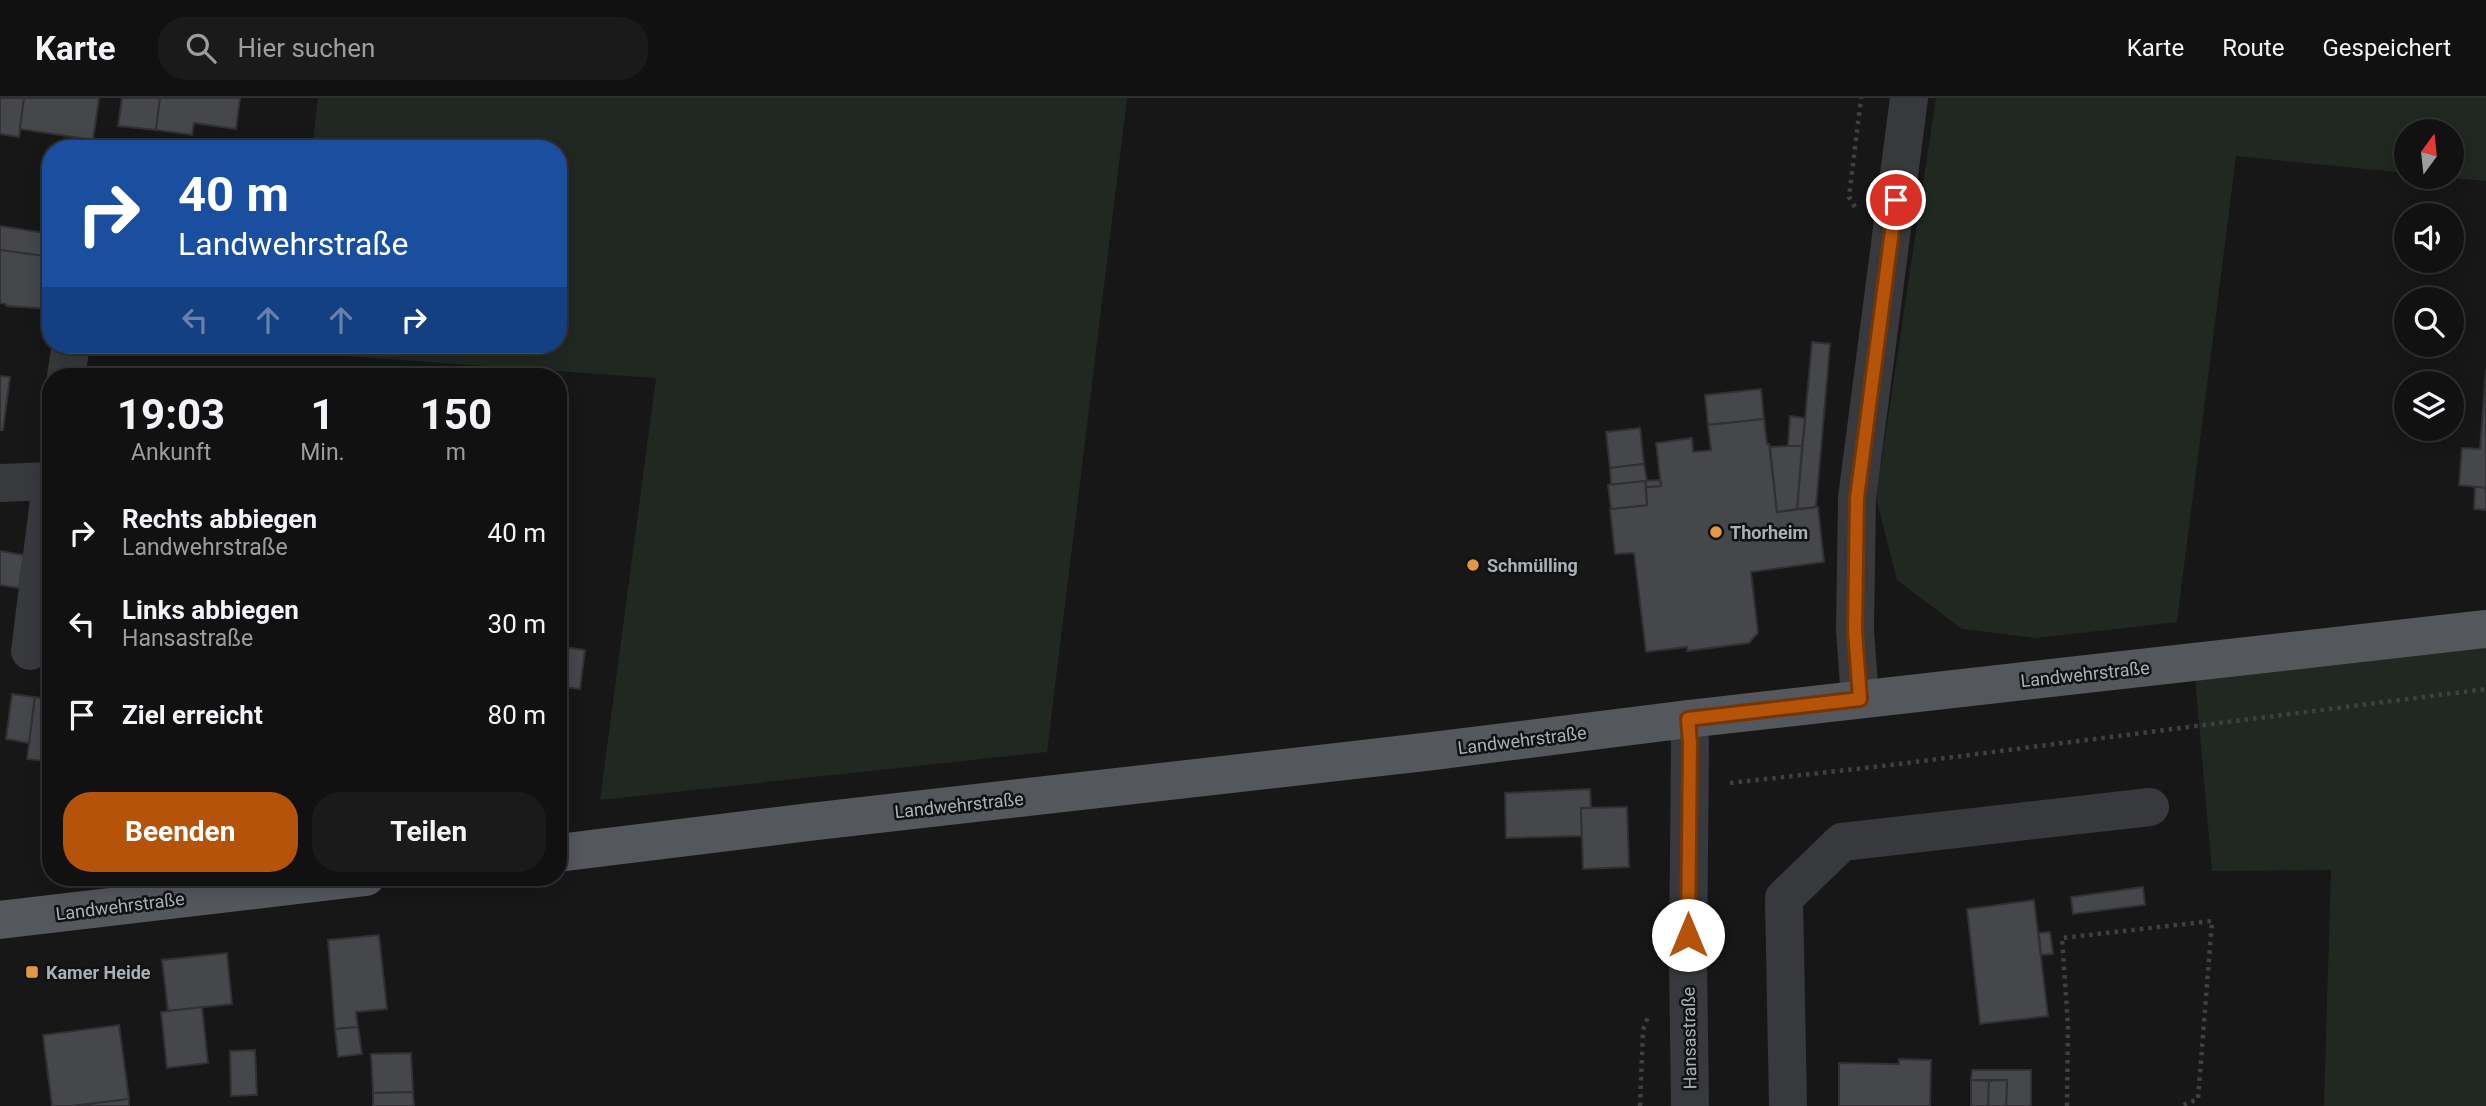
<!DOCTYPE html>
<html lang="de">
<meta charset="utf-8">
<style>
:root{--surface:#111112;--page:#1a1a1b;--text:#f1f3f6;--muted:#9c9d9f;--line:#303132;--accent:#b45309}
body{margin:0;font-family:Roboto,sans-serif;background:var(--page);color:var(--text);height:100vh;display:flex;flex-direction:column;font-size:26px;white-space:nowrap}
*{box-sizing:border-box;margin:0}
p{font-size:23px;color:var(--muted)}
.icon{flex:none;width:38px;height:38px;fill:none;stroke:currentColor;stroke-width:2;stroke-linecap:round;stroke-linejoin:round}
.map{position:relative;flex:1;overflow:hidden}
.side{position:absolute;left:42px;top:270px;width:525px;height:518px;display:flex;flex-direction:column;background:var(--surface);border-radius:28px;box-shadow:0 4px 18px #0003,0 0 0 2px var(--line)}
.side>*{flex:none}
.hud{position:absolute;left:42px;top:42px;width:525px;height:214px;border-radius:28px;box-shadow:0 4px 18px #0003,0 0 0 2px var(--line);background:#1a4fa0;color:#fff;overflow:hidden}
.needle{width:46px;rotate:15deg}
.tools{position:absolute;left:2394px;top:21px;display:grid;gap:14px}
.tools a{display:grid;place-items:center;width:70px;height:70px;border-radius:50%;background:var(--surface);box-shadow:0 4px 18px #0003,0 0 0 2px var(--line);font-size:35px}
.pin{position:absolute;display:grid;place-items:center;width:60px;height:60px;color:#fff;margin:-30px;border:4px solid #fff;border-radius:50%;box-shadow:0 2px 7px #0007}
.me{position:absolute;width:77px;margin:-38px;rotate:0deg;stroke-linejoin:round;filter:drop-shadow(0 0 5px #0008)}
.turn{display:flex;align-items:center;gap:24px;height:147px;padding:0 21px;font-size:32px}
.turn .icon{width:91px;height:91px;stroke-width:2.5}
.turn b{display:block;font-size:49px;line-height:60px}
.lanes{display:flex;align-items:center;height:66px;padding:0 21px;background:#0003;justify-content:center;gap:35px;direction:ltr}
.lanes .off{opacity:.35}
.eta{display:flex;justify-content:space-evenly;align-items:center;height:119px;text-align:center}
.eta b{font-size:42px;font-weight:700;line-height:49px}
.action{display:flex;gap:14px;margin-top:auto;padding:14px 21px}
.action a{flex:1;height:80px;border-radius:28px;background:var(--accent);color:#fff;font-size:28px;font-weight:700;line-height:80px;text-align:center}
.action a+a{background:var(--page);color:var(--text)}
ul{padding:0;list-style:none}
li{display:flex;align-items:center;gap:21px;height:91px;padding:0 21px}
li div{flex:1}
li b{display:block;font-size:26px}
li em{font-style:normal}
header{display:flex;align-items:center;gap:42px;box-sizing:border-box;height:98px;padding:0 35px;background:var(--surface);border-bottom:2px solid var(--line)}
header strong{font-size:33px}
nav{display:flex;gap:38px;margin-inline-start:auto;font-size:24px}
.search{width:490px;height:63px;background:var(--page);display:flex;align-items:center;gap:18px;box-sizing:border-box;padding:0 24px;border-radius:28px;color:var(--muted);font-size:26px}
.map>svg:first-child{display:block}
.green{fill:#212821}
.building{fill:#46474b;stroke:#313134;stroke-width:2}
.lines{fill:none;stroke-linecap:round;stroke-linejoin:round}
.path{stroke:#3e4044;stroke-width:4.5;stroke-dasharray:3.5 5;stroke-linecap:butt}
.minor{stroke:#38393d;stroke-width:38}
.major{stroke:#54575c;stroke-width:38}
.route-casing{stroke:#753606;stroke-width:18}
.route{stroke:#b45309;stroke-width:12}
.poi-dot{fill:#e39944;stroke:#121213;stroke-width:2.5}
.labels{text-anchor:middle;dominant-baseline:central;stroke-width:5;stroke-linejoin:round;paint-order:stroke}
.poi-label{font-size:18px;font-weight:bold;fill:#aab0b7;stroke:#121213;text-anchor:start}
.street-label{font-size:18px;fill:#aab0b7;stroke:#121213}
</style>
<header>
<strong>Karte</strong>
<div class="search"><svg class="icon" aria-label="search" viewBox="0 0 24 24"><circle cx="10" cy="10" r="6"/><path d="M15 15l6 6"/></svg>Hier suchen</div>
<nav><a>Karte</a><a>Route</a><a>Gespeichert</a></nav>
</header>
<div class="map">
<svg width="2486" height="1008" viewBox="0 0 2486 1008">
<rect width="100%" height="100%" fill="#171718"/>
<!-- green -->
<g class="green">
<path d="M318 0H1127L1047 654 600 702 656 280 289 254 290 247H558V51H312Z"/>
<path d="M1936 0H2486V83L2443 79H2452V33H2406V75L2236 58 2177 524 2036 540 1962 531 1897 482 1876 400Z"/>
<path d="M2486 537V1008H2324L2331 772 2212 773 2194 568Z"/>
</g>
<!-- building -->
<g class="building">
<path d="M0 0H24L19 39 0 36Z"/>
<path d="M24 0H99L93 42 20 31Z"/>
<path d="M122 0H160L156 32 118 28Z"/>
<path d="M160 0H240L236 31 194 25 192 37 156 32Z"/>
<path d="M0 128 51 136 48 159 0 152Z"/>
<path d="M0 152 51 159 48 184H51V211L6 208V206L0 205Z"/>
<path d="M1812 244 1830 246 1816 409 1797 411Z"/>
<path d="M2486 272V390L2459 387 2462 350 2480 351Z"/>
<path d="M0 278 10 279 3 332H0Z"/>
<path d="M1761 291 1764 321 1708 327 1705 297Z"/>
<path d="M1790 318 1805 320 1802 348H1788Z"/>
<path d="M1764 321 1767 346H1769L1777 414 1818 409 1824 464 1751 474 1758 535 1749 545 1687 553V549L1646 554 1634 455 1615 456 1610 411 1647 407 1646 389 1661 388 1656 345 1692 340 1693 354 1711 352 1708 327Z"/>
<path d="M1640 330 1644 366 1610 370 1606 334Z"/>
<path d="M1788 348H1802L1797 411 1777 414 1770 349Z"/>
<path d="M1644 366 1647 383 1611 387 1610 370Z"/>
<path d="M1660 382 1661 388 1646 389 1645 383Z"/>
<path d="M1645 383 1647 407 1611 411 1608 387Z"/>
<path d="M2475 389 2486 390V412L2474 411Z"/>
<path d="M0 453 24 457 19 490 0 487Z"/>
<path d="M558 548 585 552 580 591 558 588Z"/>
<path d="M12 596 35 599 29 645 6 641Z"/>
<path d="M35 599 51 602V664L27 661Z"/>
<path d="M1590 691 1591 710H1581L1582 738 1506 740 1505 695Z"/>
<path d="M1627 709 1629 769 1583 771 1581 710Z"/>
<path d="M2143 789 2145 807 2073 816 2071 799Z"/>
<path d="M2034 802 2048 918 1980 926 1967 811Z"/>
<path d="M2050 834 2053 856 2041 857 2039 835Z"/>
<path d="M379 837 387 911 356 914 358 929 335 931 328 842Z"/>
<path d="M227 855 232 906 168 913 162 862Z"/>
<path d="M202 909 208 965 167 970 161 914Z"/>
<path d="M119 927 129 1001 73 1008H52L43 937Z"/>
<path d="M358 929 362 956 338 959 335 931Z"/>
<path d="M255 952 257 997 231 998 230 953Z"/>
<path d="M411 955 413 994 373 995 371 956Z"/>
<path d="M1899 961 1931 962 1930 1008H1839V965L1899 966Z"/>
<path d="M1972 972H2031V1008H2006L2007 982H1971Z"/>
<path d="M1971 982 1989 983 1988 1008H1971Z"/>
<path d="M2007 982 2006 1008H1988L1989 983Z"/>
<path d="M413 994 414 1008H373V995Z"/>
<path d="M129 1001V1008H73Z"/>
</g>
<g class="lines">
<!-- path -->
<g class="path">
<path d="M1855 109 1849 99 1861 0"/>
<path d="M1730 685 1883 668 2486 591"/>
<path d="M1640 1008 1643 932 1648 919"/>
<path d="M2067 1008 2068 928 2062 840 2212 823 2198 1001 2181 1008"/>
</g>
<!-- minor -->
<g class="minor">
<path d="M66 278 70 253"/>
<path d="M0 385 51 383"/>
<path d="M30 553 51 386"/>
<path d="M1860 601 1855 532 1857 400 1909 0"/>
<path d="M1688 621 1690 645 1688 862 1690 1008"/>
<path d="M1788 1008 1784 800 1842 744 2150 709"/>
</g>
<!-- major -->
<g class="major">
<path d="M558 755 809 724 1433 653 1688 621 2486 531"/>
<path d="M0 822 366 779"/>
</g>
</g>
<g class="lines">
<defs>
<path id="route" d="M1688 837 1690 645 1688 621 1860 601 1855 533 1857 400 1896 102"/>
</defs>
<!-- route casing -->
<use href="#route" class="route-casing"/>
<!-- route -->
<use href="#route" class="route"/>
</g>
<!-- markers -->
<g class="poi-dot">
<circle cx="1716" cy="434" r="7"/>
<circle cx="1473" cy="467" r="7"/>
<rect x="25" y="867" width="14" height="14" rx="3.5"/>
</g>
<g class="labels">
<!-- poi labels -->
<g class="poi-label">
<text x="1730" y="434">Thorheim</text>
<text x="1487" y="467">Schmülling</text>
<text x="46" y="874">Kamer Heide</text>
</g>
<!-- street labels -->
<g class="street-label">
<text transform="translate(2085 576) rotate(-6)">Landwehrstraße</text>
<text transform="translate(1522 642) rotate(-7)">Landwehrstraße</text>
<text transform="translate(959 707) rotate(-6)">Landwehrstraße</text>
<text transform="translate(120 808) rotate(-7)">Landwehrstraße</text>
<text transform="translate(1689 940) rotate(-91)">Hansastraße</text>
</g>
</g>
</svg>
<div class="tools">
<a><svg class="needle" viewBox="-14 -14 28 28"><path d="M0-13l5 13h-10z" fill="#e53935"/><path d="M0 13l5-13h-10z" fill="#9c9d9f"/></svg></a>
<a><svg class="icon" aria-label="sound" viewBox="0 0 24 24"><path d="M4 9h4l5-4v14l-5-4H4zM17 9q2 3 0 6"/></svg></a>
<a><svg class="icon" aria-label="search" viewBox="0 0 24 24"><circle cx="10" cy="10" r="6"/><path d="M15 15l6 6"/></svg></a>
<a><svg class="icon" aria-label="layers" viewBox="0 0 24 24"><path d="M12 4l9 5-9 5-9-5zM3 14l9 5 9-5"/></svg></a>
</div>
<div class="pin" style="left:1896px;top:102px;background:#d93025"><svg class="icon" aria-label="arrive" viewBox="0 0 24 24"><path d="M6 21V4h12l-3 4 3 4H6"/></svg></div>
<svg class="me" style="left:1688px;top:837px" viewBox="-20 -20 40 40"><circle r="19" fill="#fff"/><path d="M0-13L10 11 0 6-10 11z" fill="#b45309"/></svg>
<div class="hud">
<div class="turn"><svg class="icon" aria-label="right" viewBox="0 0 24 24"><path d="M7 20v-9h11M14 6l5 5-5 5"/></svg><div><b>40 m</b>Landwehrstraße</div></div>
<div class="lanes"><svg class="icon off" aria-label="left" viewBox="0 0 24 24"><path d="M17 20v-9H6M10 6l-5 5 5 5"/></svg><svg class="icon off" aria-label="ahead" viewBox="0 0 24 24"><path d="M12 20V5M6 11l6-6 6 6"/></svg><svg class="icon off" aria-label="ahead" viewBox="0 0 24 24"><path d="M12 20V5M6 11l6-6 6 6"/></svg><svg class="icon" aria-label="right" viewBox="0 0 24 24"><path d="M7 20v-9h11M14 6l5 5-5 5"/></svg></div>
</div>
<section class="side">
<div class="eta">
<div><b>19:03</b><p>Ankunft</p></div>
<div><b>1</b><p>Min.</p></div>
<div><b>150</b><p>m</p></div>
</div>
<ul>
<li><svg class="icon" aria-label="right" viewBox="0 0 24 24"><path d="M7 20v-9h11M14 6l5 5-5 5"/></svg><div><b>Rechts abbiegen</b><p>Landwehrstraße</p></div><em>40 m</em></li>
<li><svg class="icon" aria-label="left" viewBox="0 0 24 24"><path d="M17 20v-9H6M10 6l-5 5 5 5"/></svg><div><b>Links abbiegen</b><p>Hansastraße</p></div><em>30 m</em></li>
<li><svg class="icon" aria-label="arrive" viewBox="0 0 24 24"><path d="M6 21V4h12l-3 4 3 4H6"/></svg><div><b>Ziel erreicht</b></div><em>80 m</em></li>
</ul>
<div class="action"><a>Beenden</a><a>Teilen</a></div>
</section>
</div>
